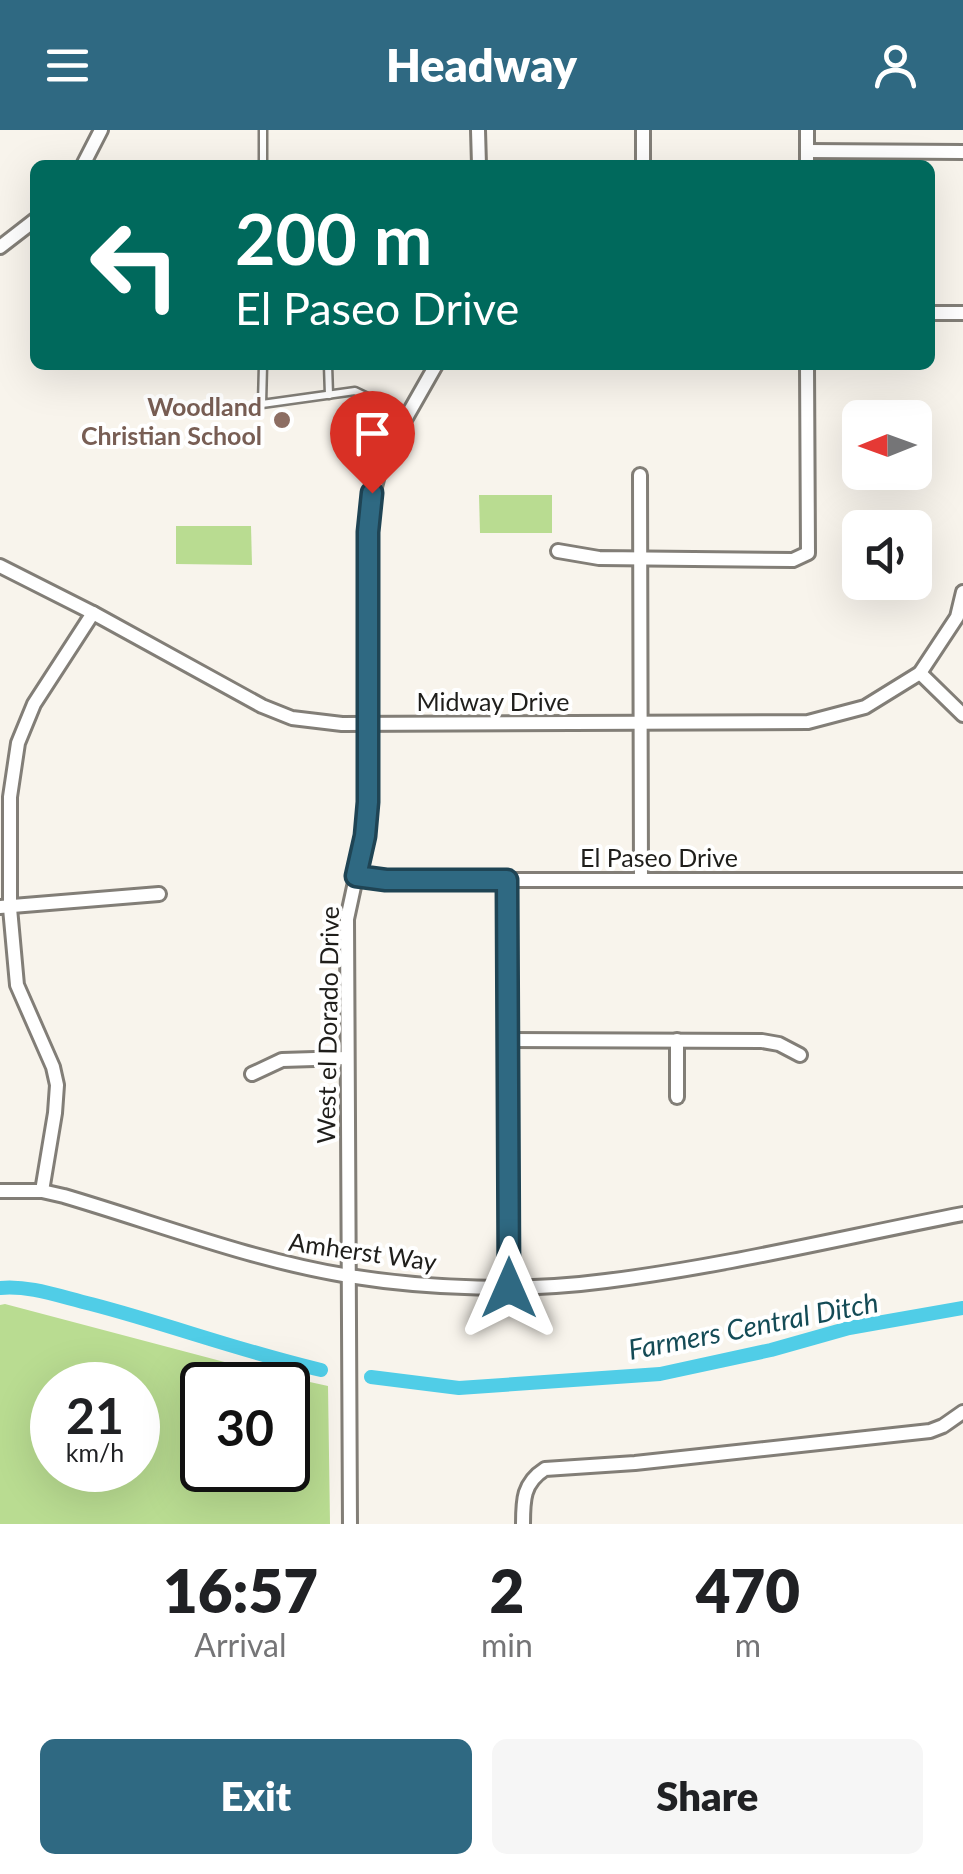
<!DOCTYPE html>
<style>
:root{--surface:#fff;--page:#f6f6f6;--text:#202124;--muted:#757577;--accent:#2f6982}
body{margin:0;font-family:Lato,sans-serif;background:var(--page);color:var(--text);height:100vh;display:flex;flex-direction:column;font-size:38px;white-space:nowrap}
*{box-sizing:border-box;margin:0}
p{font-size:32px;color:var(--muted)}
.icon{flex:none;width:55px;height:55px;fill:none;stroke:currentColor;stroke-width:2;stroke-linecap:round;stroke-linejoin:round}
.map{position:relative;height:1394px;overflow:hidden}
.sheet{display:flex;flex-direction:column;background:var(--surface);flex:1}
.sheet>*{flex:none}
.top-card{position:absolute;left:30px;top:30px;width:905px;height:210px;border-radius:15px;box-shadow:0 10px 40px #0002;background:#00695c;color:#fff;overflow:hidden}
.needle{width:65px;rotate:269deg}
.tools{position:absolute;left:842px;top:270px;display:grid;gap:20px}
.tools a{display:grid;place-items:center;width:90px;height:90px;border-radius:15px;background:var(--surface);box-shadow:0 10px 40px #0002;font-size:50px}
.speed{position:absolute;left:30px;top:1232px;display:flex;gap:20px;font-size:50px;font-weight:700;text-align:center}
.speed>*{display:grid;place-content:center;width:130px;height:130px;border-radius:50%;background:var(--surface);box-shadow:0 10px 40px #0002;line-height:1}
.speed small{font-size:25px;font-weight:400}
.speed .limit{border:5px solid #111;border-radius:15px;background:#fff;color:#111}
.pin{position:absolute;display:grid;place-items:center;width:85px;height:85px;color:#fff;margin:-102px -42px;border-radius:50% 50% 50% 0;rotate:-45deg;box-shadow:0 0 10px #0007}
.pin .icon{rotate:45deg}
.me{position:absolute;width:110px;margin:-55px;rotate:0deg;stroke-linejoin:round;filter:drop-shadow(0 0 8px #0008)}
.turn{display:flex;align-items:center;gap:35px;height:210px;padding:0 40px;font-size:45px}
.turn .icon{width:130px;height:130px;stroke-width:2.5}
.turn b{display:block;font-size:70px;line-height:85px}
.eta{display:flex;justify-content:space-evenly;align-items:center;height:170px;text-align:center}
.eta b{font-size:60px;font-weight:800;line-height:70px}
.cta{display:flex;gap:20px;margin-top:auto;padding:20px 40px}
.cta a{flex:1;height:115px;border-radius:15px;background:var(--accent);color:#fff;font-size:40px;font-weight:800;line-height:115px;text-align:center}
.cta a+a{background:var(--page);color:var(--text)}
header{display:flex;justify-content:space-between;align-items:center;height:130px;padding:0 40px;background:var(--accent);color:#fff;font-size:45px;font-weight:800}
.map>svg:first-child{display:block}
.green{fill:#b9dc91;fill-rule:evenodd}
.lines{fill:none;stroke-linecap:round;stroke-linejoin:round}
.canal{stroke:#50cde7;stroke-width:14}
.service-casing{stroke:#827e77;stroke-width:11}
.minor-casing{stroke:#827e77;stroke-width:18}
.service{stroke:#fff;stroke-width:6}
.minor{stroke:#fff;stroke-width:12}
.route-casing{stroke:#1f4454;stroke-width:25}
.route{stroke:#2f6982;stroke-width:18}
.education-dot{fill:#8d6e63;stroke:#fff;stroke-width:4}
.labels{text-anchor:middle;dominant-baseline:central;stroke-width:8;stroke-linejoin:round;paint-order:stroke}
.education-label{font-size:25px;font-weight:bold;fill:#785e54;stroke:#fff;text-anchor:end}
.street-label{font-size:25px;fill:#1f1e1b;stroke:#fff}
.water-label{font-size:28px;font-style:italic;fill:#144b56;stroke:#fff}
</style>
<header><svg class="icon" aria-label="menu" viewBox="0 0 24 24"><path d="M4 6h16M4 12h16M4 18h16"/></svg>Headway<svg class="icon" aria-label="person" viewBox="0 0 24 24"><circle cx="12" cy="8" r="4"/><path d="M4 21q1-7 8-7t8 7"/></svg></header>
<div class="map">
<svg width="963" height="1394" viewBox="0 0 963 1394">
<rect width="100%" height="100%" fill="#f8f4ec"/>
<!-- green -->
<g class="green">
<path d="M479 365H552V403H480Z"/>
<path d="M176 396H251L252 435 176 434Z"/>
<path d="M5 1174 251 1239 328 1256 330 1394H0V1175ZM52 1255H138V1340H52ZM202 1255H288V1340H202Z"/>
</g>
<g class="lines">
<!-- canal -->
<g class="canal">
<path d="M0 1158C30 1155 61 1167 91 1174 168 1194 243 1222 321 1240"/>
<path d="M371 1247 459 1258 660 1244 771 1220 849 1198 963 1178"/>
</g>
<defs>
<g id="service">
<path d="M263 0V35"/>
<path d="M263 235 262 274 355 261 405 285"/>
<path d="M328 235 329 265"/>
</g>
<g id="minor">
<path d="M478 0 479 35"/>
<path d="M807 0V35"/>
<path d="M807 21 963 22"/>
<path d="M83 35 101 0"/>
<path d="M643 35V0"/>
<path d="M0 117 35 90"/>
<path d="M930 183H963"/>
<path d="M640 345 641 749"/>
<path d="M558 421 599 428 793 430 808 423 807 235"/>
<path d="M0 436 93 483 262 576 292 588 342 594 808 592 865 577 920 543 957 487 963 462"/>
<path d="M920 543 963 585"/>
<path d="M356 746 386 750H963"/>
<path d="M507 750 509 1158"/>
<path d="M0 777 159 764"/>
<path d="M508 910 762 911 779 914 800 925"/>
<path d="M252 944 282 930 347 928"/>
<path d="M677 967V910"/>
<path d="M0 1061H42L64 1066C159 1094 251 1130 349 1146 431 1159 523 1162 606 1151 726 1136 844 1107 963 1084"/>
<path d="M42 1061 55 983 57 955 53 937 17 855 10 778V667L18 613 34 574 93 483"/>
<path d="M350 1394 347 789 365 706 368 672 369 380 382 330 436 235"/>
<path d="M523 1394C523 1370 523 1353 545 1339L635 1333 930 1301 943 1296 963 1282"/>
</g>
</defs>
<!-- service casing -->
<use href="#service" class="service-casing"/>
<!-- minor casing -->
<use href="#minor" class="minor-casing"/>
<!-- service -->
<use href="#service" class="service"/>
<!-- minor -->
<use href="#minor" class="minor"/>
</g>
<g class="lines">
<defs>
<path id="route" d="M372 363 368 402V672L365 706 356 746 386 750H507L509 1158"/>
</defs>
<!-- route casing -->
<use href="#route" class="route-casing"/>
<!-- route -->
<use href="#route" class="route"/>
</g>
<!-- markers -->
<circle class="education-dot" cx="282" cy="290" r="10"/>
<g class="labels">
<!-- education labels -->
<g class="education-label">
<text x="262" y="276">Woodland<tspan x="262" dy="29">Christian School</tspan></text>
</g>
<!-- street labels -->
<g class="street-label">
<text x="493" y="571">Midway Drive</text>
<text x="659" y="727">El Paseo Drive</text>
<text transform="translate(327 895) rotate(-89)">West el Dorado Drive</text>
<text transform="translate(363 1121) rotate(8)">Amherst Way</text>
</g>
<!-- water labels -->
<g class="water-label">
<text transform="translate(753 1195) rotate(-11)">Farmers Central Ditch</text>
</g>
</g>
</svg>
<div class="tools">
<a><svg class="needle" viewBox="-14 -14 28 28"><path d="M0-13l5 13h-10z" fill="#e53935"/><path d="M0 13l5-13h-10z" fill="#757577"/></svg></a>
<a><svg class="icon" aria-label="sound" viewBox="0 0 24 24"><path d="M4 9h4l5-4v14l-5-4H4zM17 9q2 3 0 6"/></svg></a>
</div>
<div class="speed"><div>21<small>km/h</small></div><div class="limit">30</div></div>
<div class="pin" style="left:372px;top:363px;background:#d93025"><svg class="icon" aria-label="arrive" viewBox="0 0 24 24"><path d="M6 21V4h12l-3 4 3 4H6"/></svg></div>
<svg class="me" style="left:509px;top:1158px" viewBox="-20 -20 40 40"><path d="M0-17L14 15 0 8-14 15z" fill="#2f6982" stroke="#fff" stroke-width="4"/></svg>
<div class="top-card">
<div class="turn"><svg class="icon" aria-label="left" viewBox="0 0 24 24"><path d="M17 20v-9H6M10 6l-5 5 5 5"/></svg><div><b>200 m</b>El Paseo Drive</div></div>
</div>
</div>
<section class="sheet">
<div class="eta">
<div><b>16:57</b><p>Arrival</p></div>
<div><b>2</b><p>min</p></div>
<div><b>470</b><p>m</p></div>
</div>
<div class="cta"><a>Exit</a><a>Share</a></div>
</section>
